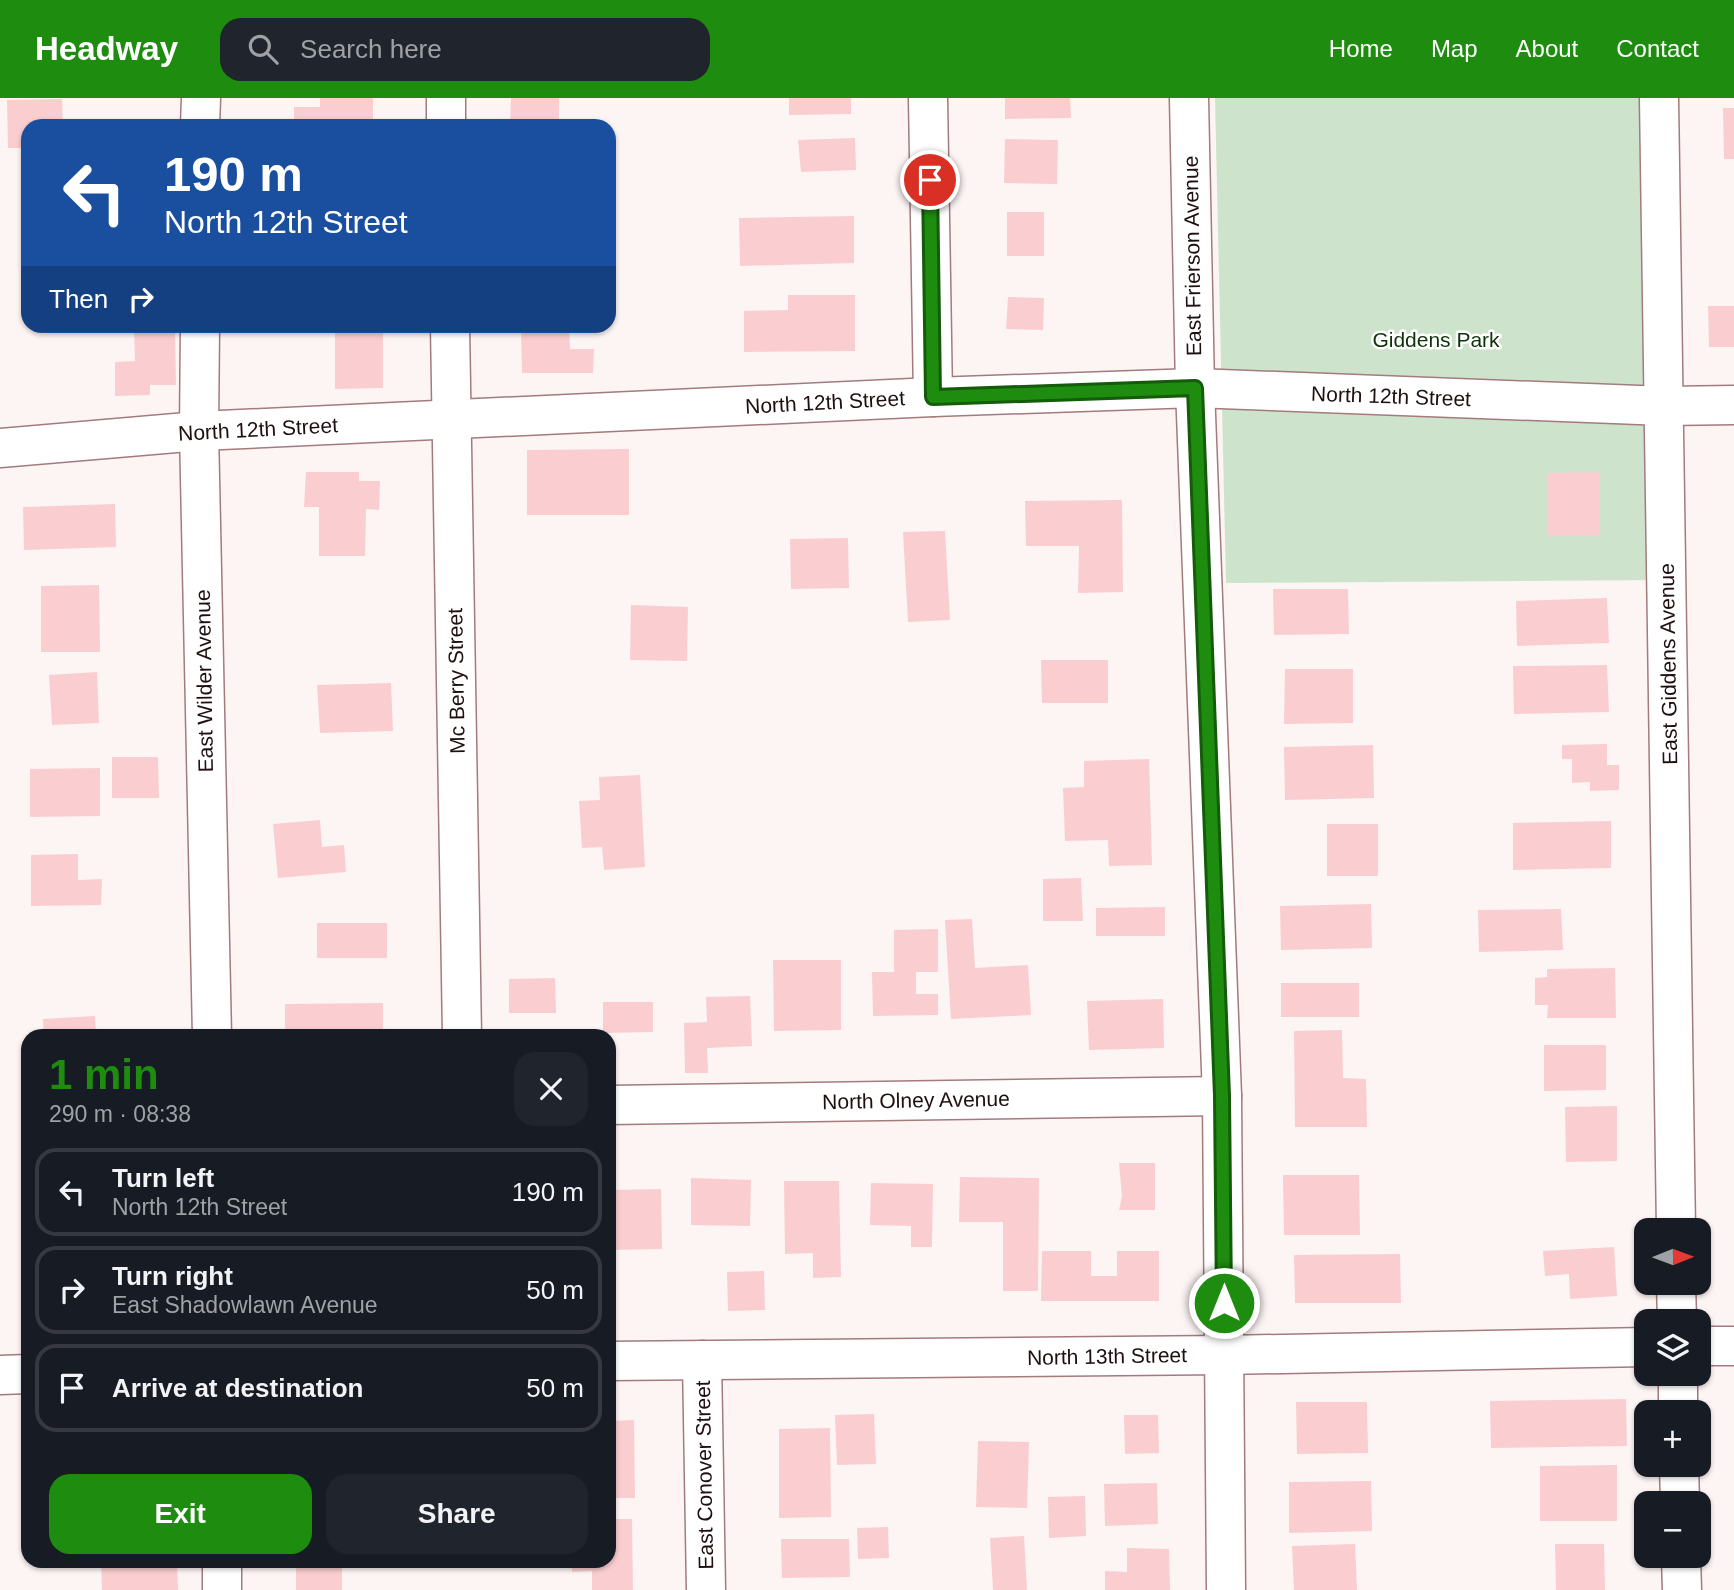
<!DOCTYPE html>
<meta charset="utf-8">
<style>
:root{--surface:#171b24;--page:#20242c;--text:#f1f3f6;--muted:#9ea1a6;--line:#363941;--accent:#1e8c0f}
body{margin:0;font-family:Helvetica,sans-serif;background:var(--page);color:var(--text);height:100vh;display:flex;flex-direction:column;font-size:26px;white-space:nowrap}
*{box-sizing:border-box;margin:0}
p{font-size:23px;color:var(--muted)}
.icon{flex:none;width:38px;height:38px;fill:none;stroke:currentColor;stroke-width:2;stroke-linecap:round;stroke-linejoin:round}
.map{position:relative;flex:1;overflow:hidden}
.panel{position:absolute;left:21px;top:931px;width:595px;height:539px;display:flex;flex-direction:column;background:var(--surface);border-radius:21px;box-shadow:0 2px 5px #0004}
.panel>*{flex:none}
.top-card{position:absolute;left:21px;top:21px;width:595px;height:214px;border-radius:21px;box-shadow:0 2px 5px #0004;background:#1a4fa0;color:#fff;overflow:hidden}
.needle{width:46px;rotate:89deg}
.tools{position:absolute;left:1634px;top:1120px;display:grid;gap:14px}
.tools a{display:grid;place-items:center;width:77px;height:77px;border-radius:14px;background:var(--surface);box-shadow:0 2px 5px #0004;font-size:35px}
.pin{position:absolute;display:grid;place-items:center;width:60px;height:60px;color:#fff;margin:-30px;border:4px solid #fff;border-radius:50%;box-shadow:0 2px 7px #0007}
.me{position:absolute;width:77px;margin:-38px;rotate:0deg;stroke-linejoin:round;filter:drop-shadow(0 0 5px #0008)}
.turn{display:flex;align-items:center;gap:24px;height:147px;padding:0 28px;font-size:32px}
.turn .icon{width:91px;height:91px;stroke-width:2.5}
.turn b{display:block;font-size:49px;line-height:60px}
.then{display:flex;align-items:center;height:66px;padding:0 28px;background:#0003;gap:14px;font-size:26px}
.round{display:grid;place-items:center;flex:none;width:74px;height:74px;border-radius:21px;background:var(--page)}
.overview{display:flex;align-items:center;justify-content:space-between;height:119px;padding:0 28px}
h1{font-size:42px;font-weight:800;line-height:52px;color:var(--accent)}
.button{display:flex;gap:14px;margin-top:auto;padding:14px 28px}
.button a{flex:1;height:80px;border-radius:21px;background:var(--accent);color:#fff;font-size:28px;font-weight:800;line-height:80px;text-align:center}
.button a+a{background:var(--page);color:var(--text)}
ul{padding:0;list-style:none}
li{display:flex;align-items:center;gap:21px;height:88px;margin:0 14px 10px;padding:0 14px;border:4px solid var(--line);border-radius:21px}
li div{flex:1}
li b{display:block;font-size:26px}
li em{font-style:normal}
header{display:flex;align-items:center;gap:42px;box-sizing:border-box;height:98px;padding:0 35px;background:var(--accent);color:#fff}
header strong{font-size:33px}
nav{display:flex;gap:38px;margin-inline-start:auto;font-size:24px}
.search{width:490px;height:63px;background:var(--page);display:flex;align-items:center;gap:18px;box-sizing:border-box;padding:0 24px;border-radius:21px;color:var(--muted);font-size:26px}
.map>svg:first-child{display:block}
.green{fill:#cee3cb}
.building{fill:#faced0}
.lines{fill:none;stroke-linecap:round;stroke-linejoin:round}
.minor-casing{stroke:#a37b7d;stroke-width:41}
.minor{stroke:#fff;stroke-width:38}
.route-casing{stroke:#145b0a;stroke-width:18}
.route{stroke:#1e8c0f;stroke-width:12}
.labels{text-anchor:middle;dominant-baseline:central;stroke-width:5;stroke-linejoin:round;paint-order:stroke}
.street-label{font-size:21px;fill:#1e0f10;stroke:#fff}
.park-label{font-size:21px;fill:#0d3309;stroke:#fff}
</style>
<header>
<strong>Headway</strong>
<div class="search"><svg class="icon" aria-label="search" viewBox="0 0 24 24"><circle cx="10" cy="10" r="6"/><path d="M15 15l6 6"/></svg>Search here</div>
<nav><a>Home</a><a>Map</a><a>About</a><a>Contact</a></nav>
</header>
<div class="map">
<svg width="1734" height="1492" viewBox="0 0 1734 1492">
<rect width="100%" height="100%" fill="#fdf4f4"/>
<!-- green -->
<path class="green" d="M1215 0H1647L1656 482 1226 485Z"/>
<!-- building -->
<g class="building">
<path d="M320 0H373V28H294V9H320Z"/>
<path d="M511 0H559V21L583 22 582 28H510Z"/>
<path d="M789 0H851V16L789 17Z"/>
<path d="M1005 0H1070L1071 20 1005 21Z"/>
<path d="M62 1 63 28H28V50H8L7 2Z"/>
<path d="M1723 10H1734V61H1724Z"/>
<path d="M855 40 856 72 801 74 798 42Z"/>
<path d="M1005 41 1058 42 1057 86 1004 85Z"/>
<path d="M22 73H28V156H23Z"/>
<rect x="1007" y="114" width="37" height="44"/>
<path d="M854 118V165L740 168 739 120Z"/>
<path d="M788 197H855V253L744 254V213L788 212Z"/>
<path d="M1008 199 1044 200 1043 232 1006 231Z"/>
<path d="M1708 208H1734V249H1709Z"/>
<path d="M134 228H175L176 287H150V297L115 298V264L135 263Z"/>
<path d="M335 228H383V290L335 291Z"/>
<path d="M521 228H569L570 251H594L593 275H522Z"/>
<path d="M629 351V417H527V352Z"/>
<path d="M306 374H359V383H380L379 412 366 411 365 458H319V409H304Z"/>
<path d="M1599 374V437L1548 438 1547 375Z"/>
<path d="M1122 402 1123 494 1078 495 1079 448H1026L1025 403Z"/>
<path d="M115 406 116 449 24 452 23 409Z"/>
<path d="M945 433 950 522 908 524 903 434Z"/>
<path d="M848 440 849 490 791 491 790 441Z"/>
<path d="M99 487 100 554H41V488Z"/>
<path d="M1273 491H1348L1349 536 1274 537Z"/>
<path d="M1607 500 1609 545 1517 548 1516 503Z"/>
<path d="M631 507 688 509 687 563 630 562Z"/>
<path d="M1041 562H1108V605H1042Z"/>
<path d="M1607 567 1609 614 1514 616 1513 568Z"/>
<path d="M1285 571H1353V625L1284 626Z"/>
<path d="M97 574 99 625 52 627 49 577Z"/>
<path d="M391 585 393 633 320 635 317 587Z"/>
<path d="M1607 646V667H1619V692L1590 693V684L1572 685V661H1562V647Z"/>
<path d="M1373 647 1374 700 1285 702 1284 649Z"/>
<path d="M112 659H158L159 700H112Z"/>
<path d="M1149 661 1152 767 1109 768 1108 742 1065 743 1063 690 1084 689V663Z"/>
<path d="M100 670V718L30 719V671Z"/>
<path d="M640 677 645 769 604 772 602 749 582 750 579 703 600 702 599 679Z"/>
<path d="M320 722 322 749 344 747 346 774 278 780 273 726Z"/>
<path d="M1611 723V770L1513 772V725Z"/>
<rect x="1327" y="726" width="51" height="52"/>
<path d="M78 756V782L102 781 101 807 31 808V757Z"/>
<path d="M1081 780 1083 823H1043V781Z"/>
<path d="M1371 806 1372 850 1281 852 1280 808Z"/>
<path d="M1165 809V838H1096V810Z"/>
<path d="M1561 811 1563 852 1479 854 1478 812Z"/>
<path d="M972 821 975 870 1028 867 1031 917 951 921 945 822Z"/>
<rect x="317" y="825" width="70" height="35"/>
<path d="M938 831V874H916V896H938V917L873 918 872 874H894V832Z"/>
<path d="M773 862H841V932L774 933Z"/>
<path d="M1615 870 1616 920H1547L1548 907H1535V880L1547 879V871Z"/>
<path d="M555 880 556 915H509V881Z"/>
<rect x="1281" y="885" width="78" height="34"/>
<path d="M750 898 752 948 707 950 708 975H685L684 925 707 924 706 899Z"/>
<path d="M1163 901 1164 950 1089 952 1087 903Z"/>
<path d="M603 904H653V934L603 935Z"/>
<path d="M383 905V938H285V906Z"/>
<path d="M95 918 96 938H44L43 921Z"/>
<path d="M1342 932 1343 980 1366 981 1367 1029H1295L1294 933Z"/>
<path d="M1544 947H1606V992L1544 993Z"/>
<path d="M1617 1008V1063L1566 1064 1565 1009Z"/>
<path d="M1119 1065H1155V1112H1119L1122 1098Z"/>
<path d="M1283 1077H1359L1360 1137H1284Z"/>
<path d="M960 1079 1039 1080 1038 1193H1003V1124H959Z"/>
<path d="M691 1080 751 1082 750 1128 691 1127Z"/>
<path d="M784 1083H839L841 1179 813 1180V1155L785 1156Z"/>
<path d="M871 1085 933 1086 932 1149H911V1128L870 1127Z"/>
<path d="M661 1091 662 1151 609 1152V1092Z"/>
<path d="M1614 1149 1617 1198 1570 1201 1569 1176 1545 1178 1543 1153Z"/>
<path d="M1042 1153H1091V1178H1117V1153H1159V1203H1041Z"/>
<path d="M1400 1156 1401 1205H1295L1294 1157Z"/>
<path d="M764 1173 765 1212 728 1213 727 1174Z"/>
<path d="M1626 1301 1627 1348 1491 1350 1490 1303Z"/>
<path d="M1296 1304H1367L1368 1355 1297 1356Z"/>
<path d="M874 1316 876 1366 837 1367 835 1317Z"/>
<path d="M1124 1317H1158L1159 1355 1125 1356Z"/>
<path d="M634 1322 635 1400H609V1323Z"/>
<path d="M830 1330 831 1419 779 1420V1331Z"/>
<path d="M978 1343 1029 1344 1027 1410 976 1409Z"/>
<path d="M1617 1367V1423H1540V1368Z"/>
<path d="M1371 1383 1372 1433 1289 1435V1384Z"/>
<path d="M1157 1385 1158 1426 1105 1428 1104 1386Z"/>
<path d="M1085 1398 1086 1438 1049 1440 1048 1399Z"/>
<path d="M609 1421H632L633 1492H592V1473L572 1474V1463H609Z"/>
<path d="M888 1429 889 1460 858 1461 857 1430Z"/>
<path d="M1024 1438 1027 1492H993L990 1440Z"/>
<path d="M781 1441H849L850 1479 782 1480Z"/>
<path d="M1355 1446 1357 1492H1294L1292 1448Z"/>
<path d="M1555 1446H1604L1605 1492H1556Z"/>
<path d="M1127 1450 1169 1451 1170 1492H1105V1473L1127 1474Z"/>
<path d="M101 1463H177L178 1492H102Z"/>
<rect x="296" y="1463" width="46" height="29"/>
</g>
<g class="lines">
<defs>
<g id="minor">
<path d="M446 0V28"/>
<path d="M928 0 933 299"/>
<path d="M1189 0 1195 290 1222 998 1226 1492"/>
<path d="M1659 0 1676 1132"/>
<path d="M200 28 201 0"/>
<path d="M200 228 199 333 212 938"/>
<path d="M450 228 462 938"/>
<path d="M0 350 199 333 933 299 1195 290 1665 308 1734 307"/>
<path d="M609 1007 1222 998"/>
<path d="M1676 1185 1677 1223"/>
<path d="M1699 1248H1734"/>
<path d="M702 1262 706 1492"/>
<path d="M609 1263 1224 1257 1647 1249"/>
<path d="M1678 1276V1314"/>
<path d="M0 1277 28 1276"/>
<path d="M1679 1367 1680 1405"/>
<path d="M1681 1458 1682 1492"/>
<path d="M222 1463V1492"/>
</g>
</defs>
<!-- minor casing -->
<use href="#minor" class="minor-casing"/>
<!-- minor -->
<use href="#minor" class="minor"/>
</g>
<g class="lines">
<defs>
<path id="route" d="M930 82 933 299 1195 290 1222 998 1224 1205"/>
</defs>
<!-- route casing -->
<use href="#route" class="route-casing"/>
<!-- route -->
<use href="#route" class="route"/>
</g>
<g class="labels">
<!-- street labels -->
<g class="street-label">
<text transform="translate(1192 158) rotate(-91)">East Frierson Avenue</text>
<text transform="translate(1391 298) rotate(2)">North 12th Street</text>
<text transform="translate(825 304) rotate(-3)">North 12th Street</text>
<text transform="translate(258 331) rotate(-3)">North 12th Street</text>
<text transform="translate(1668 566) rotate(-91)">East Giddens Avenue</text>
<text transform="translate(204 583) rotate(-91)">East Wilder Avenue</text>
<text transform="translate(456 583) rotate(-91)">Mc Berry Street</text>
<text transform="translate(916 1002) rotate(-1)">North Olney Avenue</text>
<text transform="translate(1107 1258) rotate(-1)">North 13th Street</text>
<text transform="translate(704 1377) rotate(-91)">East Conover Street</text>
</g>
<!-- park labels -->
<g class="park-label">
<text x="1436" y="241">Giddens Park</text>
</g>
</g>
</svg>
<div class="tools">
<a><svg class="needle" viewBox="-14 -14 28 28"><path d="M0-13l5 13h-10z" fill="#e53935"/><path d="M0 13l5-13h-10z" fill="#9ea1a6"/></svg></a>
<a><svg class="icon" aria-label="layers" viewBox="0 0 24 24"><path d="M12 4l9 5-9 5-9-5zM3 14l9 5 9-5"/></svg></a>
<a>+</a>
<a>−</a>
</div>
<div class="pin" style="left:930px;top:82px;background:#d93025"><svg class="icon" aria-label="arrive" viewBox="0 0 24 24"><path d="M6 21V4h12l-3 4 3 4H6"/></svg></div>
<svg class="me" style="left:1224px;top:1205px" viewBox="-20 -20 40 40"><circle r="17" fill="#1e8c0f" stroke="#fff" stroke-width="3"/><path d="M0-11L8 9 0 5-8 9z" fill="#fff"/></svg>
<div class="top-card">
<div class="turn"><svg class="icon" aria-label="left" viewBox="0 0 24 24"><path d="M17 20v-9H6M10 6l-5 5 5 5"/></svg><div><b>190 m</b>North 12th Street</div></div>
<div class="then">Then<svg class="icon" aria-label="right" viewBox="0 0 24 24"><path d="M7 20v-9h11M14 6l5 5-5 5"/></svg></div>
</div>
<section class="panel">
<div class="overview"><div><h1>1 min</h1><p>290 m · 08:38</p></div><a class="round"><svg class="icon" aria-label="close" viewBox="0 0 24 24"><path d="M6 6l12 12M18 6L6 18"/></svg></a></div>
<ul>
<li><svg class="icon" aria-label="left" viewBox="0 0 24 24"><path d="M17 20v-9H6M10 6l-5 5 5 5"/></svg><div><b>Turn left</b><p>North 12th Street</p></div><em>190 m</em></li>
<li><svg class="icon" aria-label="right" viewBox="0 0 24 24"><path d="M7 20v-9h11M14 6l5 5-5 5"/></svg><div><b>Turn right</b><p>East Shadowlawn Avenue</p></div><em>50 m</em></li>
<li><svg class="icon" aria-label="arrive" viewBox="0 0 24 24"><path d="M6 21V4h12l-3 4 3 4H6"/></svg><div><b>Arrive at destination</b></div><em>50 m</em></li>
</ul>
<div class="button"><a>Exit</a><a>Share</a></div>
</section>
</div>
